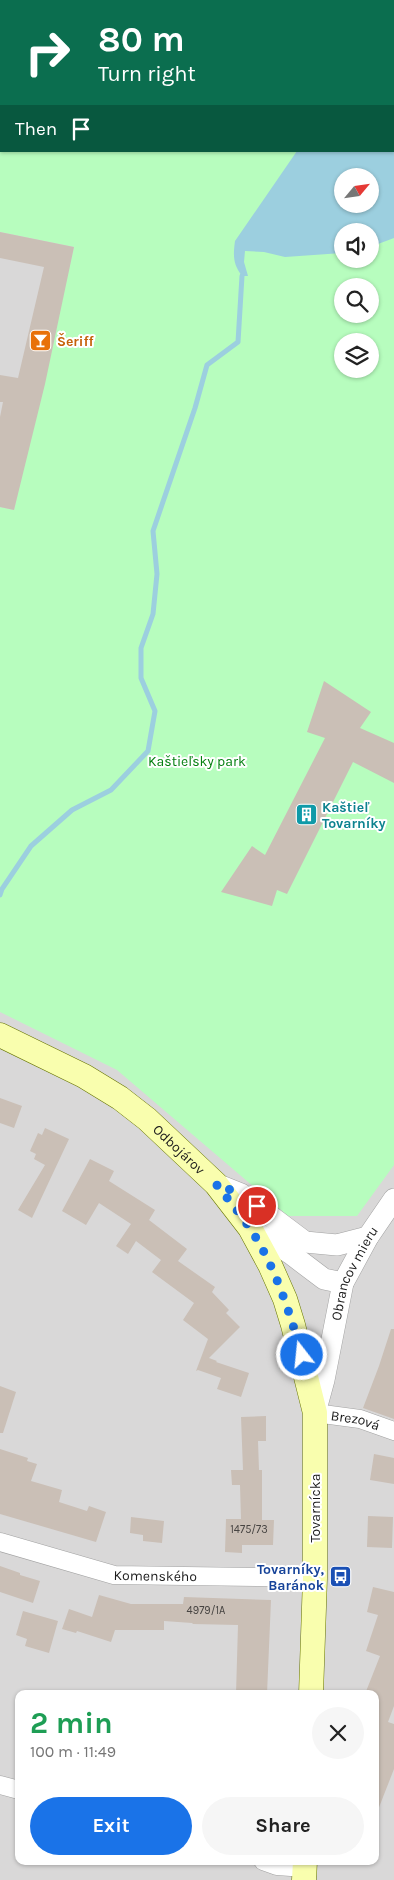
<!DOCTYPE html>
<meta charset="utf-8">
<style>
:root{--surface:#fff;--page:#f6f6f6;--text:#222;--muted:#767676;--accent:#1a73e8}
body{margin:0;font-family:Karla,sans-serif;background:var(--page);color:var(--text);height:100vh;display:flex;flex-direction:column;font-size:19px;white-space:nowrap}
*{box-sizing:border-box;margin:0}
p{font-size:16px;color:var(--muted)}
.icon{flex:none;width:28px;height:28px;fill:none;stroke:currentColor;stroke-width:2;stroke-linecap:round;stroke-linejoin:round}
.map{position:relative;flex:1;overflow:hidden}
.panel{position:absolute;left:15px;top:1690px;width:364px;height:175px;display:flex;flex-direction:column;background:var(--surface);border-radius:10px;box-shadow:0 1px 4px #0004}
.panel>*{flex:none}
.banner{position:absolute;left:0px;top:0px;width:395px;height:152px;box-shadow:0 1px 4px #0004;background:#0b6e4f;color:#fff;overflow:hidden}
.needle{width:32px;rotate:61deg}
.tools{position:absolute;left:334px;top:168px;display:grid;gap:10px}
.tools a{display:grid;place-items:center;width:45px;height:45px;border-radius:50%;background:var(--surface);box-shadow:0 1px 4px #0004;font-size:25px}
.pin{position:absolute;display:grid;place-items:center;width:42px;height:42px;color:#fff;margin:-21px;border:2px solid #fff;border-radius:50%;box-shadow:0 1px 5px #0007}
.me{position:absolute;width:55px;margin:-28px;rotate:344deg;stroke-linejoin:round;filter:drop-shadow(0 0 4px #0008)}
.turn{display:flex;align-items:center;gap:18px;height:105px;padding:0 15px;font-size:22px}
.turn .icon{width:65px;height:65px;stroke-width:2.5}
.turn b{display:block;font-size:35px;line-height:42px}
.then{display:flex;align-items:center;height:48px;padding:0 15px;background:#0003;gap:10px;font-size:19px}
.round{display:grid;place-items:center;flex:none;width:52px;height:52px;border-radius:26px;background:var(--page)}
.summary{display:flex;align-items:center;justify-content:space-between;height:85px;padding:0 15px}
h1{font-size:30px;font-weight:700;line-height:38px;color:#1e9e55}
.action{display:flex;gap:10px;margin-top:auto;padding:10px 15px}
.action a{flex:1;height:58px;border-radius:30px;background:var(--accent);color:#fff;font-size:20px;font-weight:700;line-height:58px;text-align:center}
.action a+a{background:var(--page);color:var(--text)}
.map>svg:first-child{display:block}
.residential{fill:#d9d8d8;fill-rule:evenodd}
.park{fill:#b7fdbe;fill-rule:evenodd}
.water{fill:#9ccfdf;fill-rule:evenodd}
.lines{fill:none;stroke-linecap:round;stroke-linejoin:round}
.stream{stroke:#9ccfdf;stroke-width:5}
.building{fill:#cabfb6}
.minor-casing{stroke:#a2a2a2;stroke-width:19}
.tertiary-casing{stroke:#a2a2a2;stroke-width:22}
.secondary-casing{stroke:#667400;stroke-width:25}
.minor{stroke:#fff;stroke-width:18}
.tertiary{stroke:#fff;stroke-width:21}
.secondary{stroke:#f9feae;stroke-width:24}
.route{stroke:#1a73e8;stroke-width:9;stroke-dasharray:0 16.2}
.labels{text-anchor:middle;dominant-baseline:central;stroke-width:4;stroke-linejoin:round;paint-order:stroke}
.number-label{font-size:11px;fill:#474442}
.food-label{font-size:14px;font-weight:bold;fill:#c56008;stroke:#fff;text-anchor:start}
.park-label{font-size:14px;fill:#037f0f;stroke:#fff}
.culture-label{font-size:14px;font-weight:bold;fill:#0d838f;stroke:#fff;text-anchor:start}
.street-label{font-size:14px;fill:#1b1b1b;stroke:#fff}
.transit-label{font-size:14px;font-weight:bold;fill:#164399;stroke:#fff;text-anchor:end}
</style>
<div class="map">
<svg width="394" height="1880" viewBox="0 0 394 1880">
<rect width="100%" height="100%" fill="#eee9e0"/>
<!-- residential -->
<path class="residential" d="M0 0H394V1880H0ZM1 1H394V151H1ZM342 176H370V204H342ZM342 231H370V259H342ZM342 286H370V314H342ZM342 341H370V369H342ZM19 1694H375V1861H19Z"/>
<!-- park -->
<path class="park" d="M41 0H394V1165L357 1216H288L117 1070 0 1012V507L14 510 74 247 0 232V81L1 79V151H394V1H41ZM342 176H370V204H342ZM342 231H370V259H342ZM342 286H370V314H342ZM342 341H370V369H342Z"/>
<!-- water -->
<path class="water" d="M394 88V238L370 247V231H342V253L285 257 264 252 245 251 244 262 248 276H242C233 264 233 256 235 241L297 151H394ZM342 176H370V204H342Z"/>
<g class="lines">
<!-- stream -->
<path class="stream" d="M0 895 2 889 31 846 72 810 111 790 148 751 155 711 141 678V648L153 614 157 574 153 531 195 408 207 365 238 342 242 276"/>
</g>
<!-- building -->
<g class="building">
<path d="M0 232 74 247 45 384 14 510 0 507V417L3 402H0V375L18 378 44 267 0 258Z"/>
<path d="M324 681 371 712 360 728 394 743V783L353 762 287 894 277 890 272 906 221 892 252 846 265 855 325 738 307 732Z"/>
<path d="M0 1098 22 1106 14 1128 0 1123Z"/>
<path d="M45 1128 69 1139 32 1218 18 1210 45 1165 34 1159 36 1154 30 1151 38 1133 42 1135Z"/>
<path d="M90 1159 114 1171 109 1181 155 1210 149 1220 187 1249 178 1261 215 1287 212 1292 229 1310 226 1313 240 1327 209 1358 217 1361 216 1362 249 1373 241 1397 217 1389 221 1378 198 1370 196 1371 208 1339 183 1320 194 1303 152 1272 161 1260 136 1241 128 1254 116 1246 131 1224 99 1203 86 1225 62 1211Z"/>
<path d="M391 1329H394V1419L363 1408 379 1366Z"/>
<path d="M0 1386 16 1392 3 1433H0Z"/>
<path d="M266 1416V1441H258L259 1470H262V1520H274L273 1545H242V1553L225 1552 226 1519H241L240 1485H232L231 1470H243L241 1417Z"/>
<path d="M0 1449 28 1458 27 1461 37 1464 31 1481 62 1490 59 1502 87 1511 89 1506 106 1512 96 1542 0 1514Z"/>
<path d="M374 1454 394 1458V1484L370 1480Z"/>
<path d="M368 1516 393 1517 392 1548 367 1547Z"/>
<path d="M131 1517 164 1521 162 1543 143 1541V1535L130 1533Z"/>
<path d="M0 1566 20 1573V1575L40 1581 33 1603 0 1592Z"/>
<path d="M373 1587 394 1592V1706L388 1722 394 1724V1769L376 1815 375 1694H365L380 1656 366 1651 378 1615 367 1612Z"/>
<path d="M99 1595 131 1604H183L184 1597 271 1600 267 1694H236L238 1625 193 1624 192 1623 164 1621V1630H115L111 1642 77 1631 76 1633 62 1629 69 1609 92 1617Z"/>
<path d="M23 1611 58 1621 49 1653 25 1646 27 1639 16 1635Z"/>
</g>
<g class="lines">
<defs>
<g id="minor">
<path d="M0 2 1 0"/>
<path id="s1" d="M315 1413 360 1419 394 1431"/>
<path id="s2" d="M0 1542 114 1575 315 1578"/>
<path d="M0 1785 19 1790"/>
<path d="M263 1861 277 1866 305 1868"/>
</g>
<g id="tertiary">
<path d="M216 1184 241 1194 305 1242 337 1245 368 1237"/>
<path d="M250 1228 291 1254 324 1279 343 1283"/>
<path id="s3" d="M315 1413 324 1380 343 1283 368 1237 394 1199"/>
</g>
<g id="secondary">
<path id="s4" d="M0 1035 84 1076 120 1098 147 1119 216 1184 250 1228 270 1265 285 1299 293 1325 315 1413V1578L311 1694"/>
<path d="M304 1880 305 1861"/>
</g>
</defs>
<!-- minor casing -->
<use href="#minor" class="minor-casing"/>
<!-- tertiary casing -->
<use href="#tertiary" class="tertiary-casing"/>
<!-- secondary casing -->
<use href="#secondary" class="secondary-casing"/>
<!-- minor -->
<use href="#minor" class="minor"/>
<!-- tertiary -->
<use href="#tertiary" class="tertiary"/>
<!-- secondary -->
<use href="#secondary" class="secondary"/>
</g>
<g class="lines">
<!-- route -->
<path class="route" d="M257 1206 241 1194 216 1184C227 1198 239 1212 249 1227 275 1265 289 1311 302 1355"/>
</g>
<!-- icons -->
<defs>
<symbol id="bar-square" viewBox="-11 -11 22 22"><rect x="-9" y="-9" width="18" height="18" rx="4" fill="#e8710a" stroke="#fff"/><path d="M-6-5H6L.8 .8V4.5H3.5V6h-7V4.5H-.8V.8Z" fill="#fff"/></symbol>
<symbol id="building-square" viewBox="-11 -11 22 22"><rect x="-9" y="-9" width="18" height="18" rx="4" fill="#0f9aa8" stroke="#fff"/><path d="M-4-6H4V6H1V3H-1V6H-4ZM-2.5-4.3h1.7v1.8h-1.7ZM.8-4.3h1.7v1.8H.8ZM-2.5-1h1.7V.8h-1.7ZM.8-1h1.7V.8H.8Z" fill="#fff"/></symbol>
<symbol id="bus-square" viewBox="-11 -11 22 22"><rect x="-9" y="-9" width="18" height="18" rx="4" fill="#1a4fb4" stroke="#fff"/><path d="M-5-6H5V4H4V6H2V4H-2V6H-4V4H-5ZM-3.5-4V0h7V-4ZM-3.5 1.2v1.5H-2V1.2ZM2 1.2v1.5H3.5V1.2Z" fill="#fff"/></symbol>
</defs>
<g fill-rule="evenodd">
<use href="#bar-square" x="28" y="328" width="25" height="25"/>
<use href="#building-square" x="294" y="802" width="25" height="25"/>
<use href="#bus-square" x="328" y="1564" width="25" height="25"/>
</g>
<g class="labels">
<!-- number labels -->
<g class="number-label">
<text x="249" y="1529">1475/73</text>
<text x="206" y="1610">4979/1A</text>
</g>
<!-- food labels -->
<g class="food-label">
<text x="57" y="341">Šeriff</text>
</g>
<!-- park labels -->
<g class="park-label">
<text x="197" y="761">Kaštieľsky park</text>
</g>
<!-- culture labels -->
<g class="culture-label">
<text x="322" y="807">Kaštieľ<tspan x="322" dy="16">Tovarníky</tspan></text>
</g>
<!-- street labels -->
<g class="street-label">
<text stroke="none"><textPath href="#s4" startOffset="214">Odbojárov</textPath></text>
<text stroke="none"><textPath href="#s3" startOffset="146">Obrancov mieru</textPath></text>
<text stroke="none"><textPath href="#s1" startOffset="41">Brezová</textPath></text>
<text transform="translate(315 1508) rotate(-90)">Tovarnícka</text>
<text stroke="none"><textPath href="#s2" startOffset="160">Komenského</textPath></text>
</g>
<!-- transit labels -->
<g class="transit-label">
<text x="324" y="1569">Tovarníky,<tspan x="324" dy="16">Baránok</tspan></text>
</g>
</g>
</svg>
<div class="tools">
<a><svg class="needle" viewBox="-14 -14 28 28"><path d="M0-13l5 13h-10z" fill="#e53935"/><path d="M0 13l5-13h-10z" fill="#767676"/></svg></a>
<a><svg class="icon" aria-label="sound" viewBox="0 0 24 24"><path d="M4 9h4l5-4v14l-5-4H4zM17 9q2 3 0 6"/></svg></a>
<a><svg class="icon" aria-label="search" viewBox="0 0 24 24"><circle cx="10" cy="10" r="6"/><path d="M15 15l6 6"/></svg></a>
<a><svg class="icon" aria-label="layers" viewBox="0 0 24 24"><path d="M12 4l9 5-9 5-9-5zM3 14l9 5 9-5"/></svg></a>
</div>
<div class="pin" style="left:257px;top:1206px;background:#d93025"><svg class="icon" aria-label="arrive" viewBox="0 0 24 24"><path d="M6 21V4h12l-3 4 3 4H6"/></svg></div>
<svg class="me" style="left:302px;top:1355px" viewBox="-20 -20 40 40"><circle r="17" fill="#1a73e8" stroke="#fff" stroke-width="3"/><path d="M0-11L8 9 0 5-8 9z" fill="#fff"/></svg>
<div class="banner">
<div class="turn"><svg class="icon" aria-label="right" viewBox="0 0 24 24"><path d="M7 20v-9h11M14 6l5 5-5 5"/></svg><div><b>80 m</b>Turn right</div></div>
<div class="then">Then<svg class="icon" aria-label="arrive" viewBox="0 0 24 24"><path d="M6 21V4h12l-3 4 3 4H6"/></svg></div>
</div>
<section class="panel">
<div class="summary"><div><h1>2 min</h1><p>100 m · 11:49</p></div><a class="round"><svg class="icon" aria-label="close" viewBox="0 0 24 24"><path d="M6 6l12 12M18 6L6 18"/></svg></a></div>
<div class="action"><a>Exit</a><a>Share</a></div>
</section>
</div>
